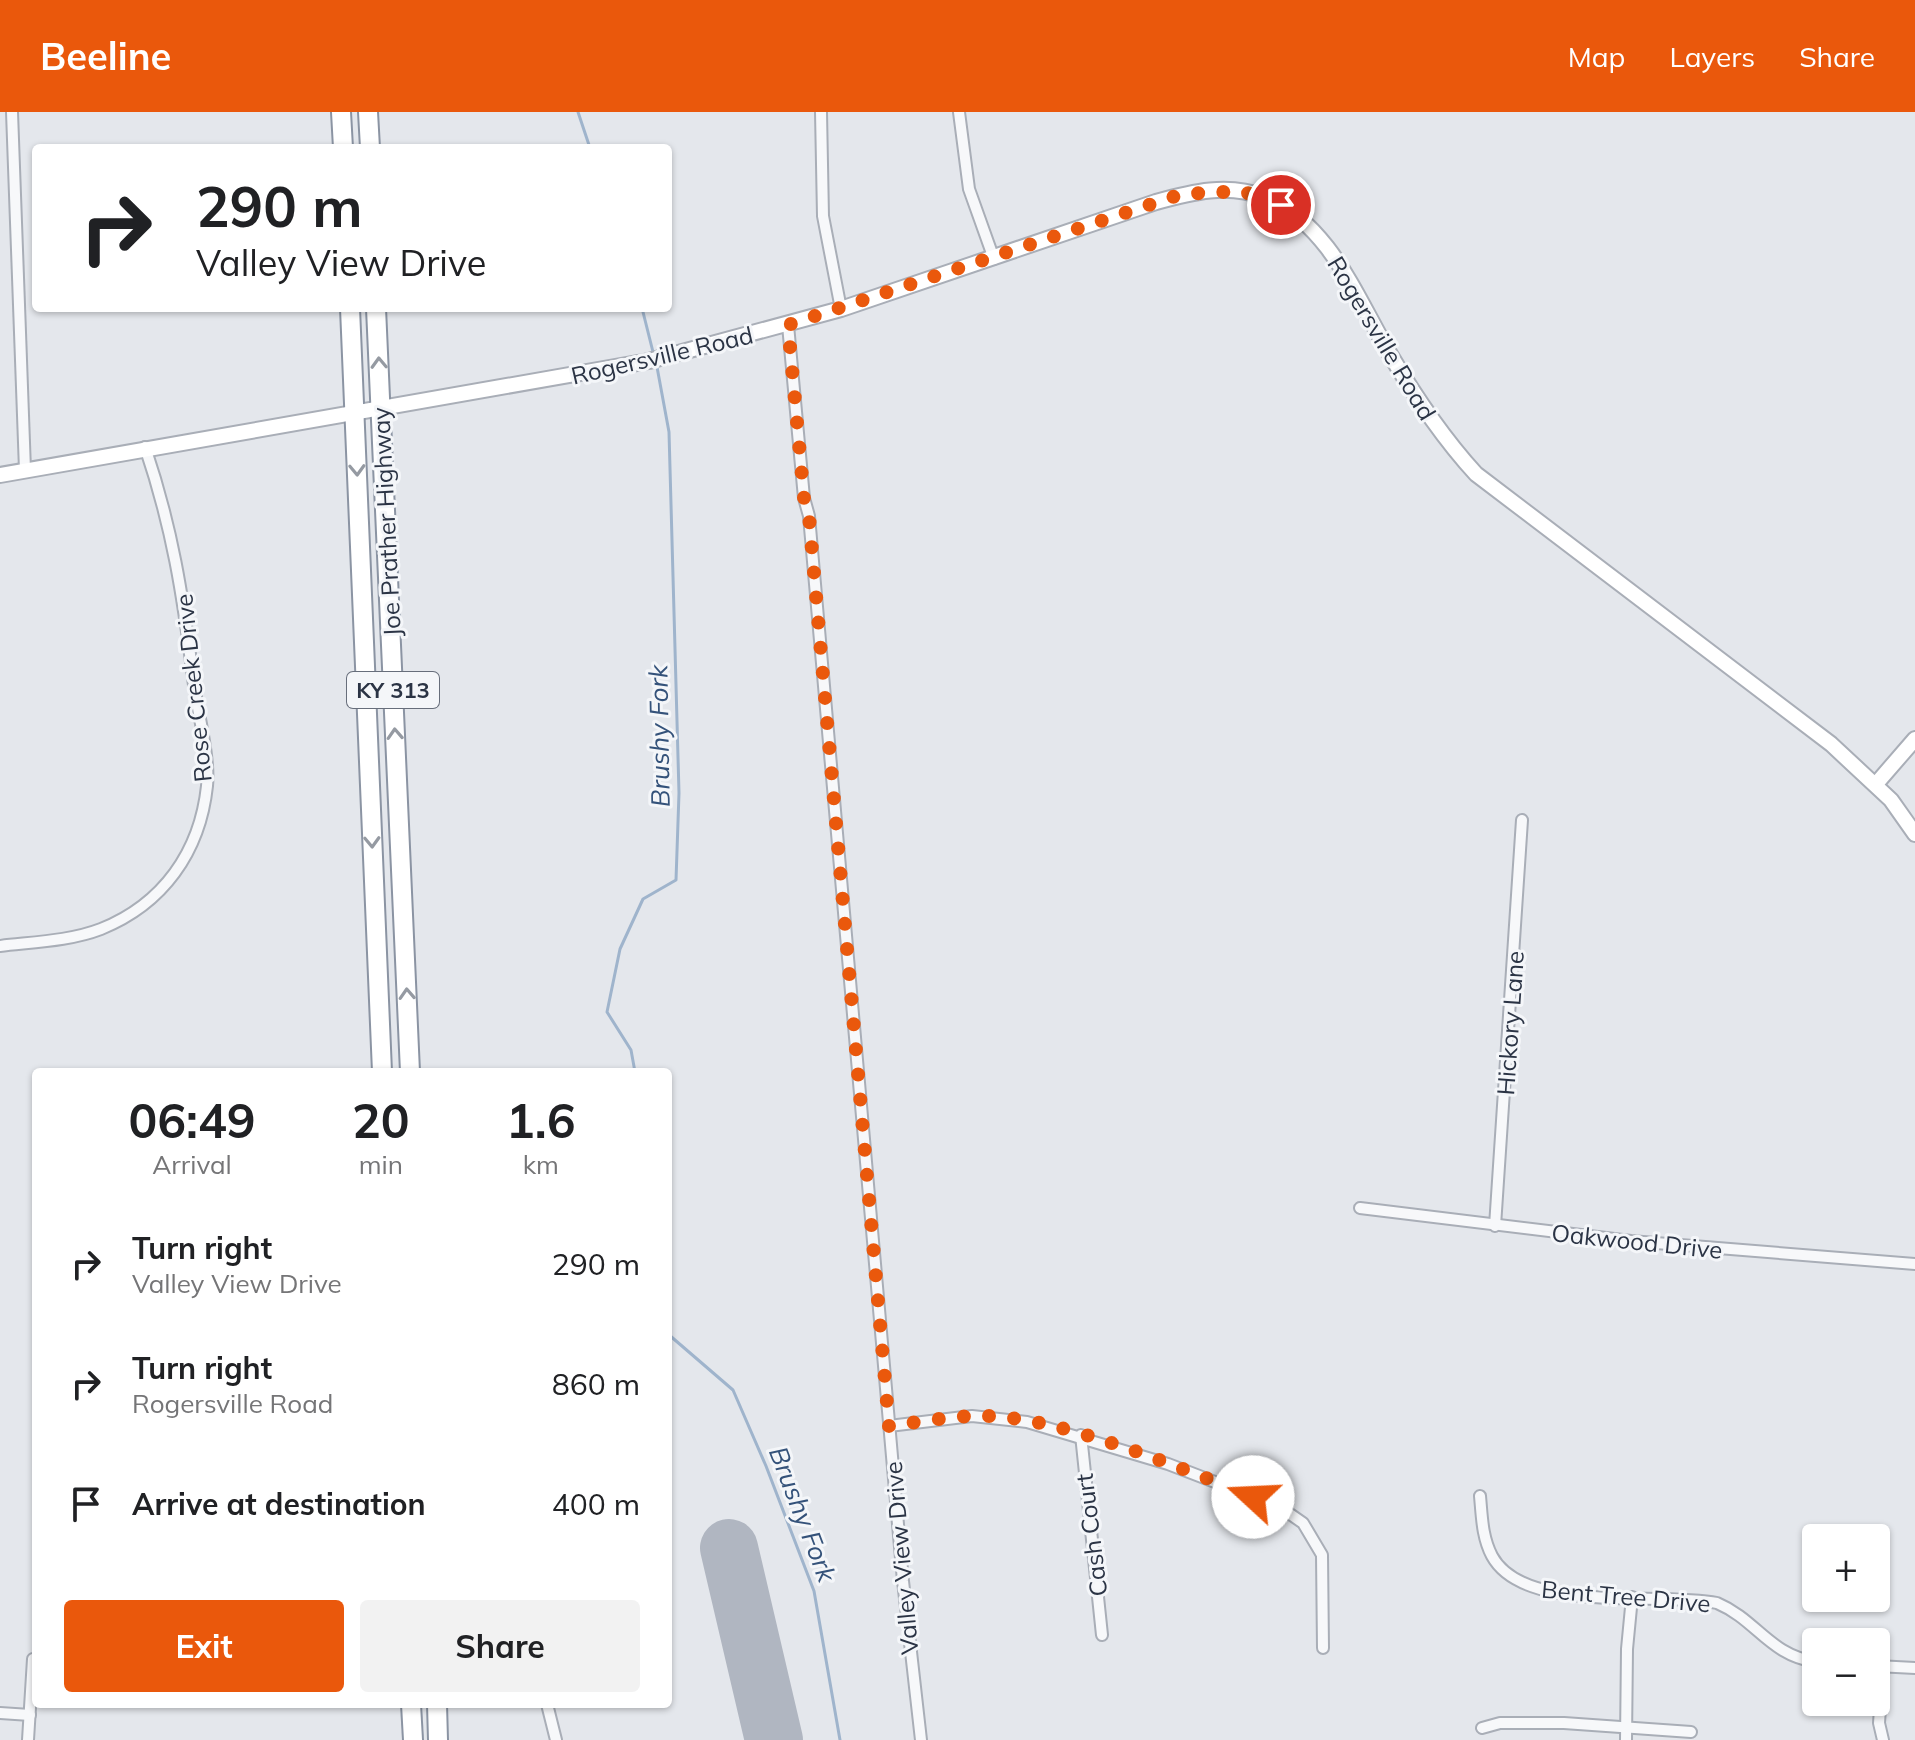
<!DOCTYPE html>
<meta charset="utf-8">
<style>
:root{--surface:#fff;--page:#f2f2f2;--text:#202124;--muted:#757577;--accent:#ea580c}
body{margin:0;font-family:Mulish,sans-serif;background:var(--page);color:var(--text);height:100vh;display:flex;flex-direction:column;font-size:30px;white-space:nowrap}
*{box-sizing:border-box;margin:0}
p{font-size:26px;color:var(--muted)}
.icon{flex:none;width:44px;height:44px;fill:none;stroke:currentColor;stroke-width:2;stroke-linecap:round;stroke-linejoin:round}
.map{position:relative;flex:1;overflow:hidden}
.details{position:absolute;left:32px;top:956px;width:640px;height:640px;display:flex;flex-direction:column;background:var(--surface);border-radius:8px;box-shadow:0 2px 6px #0004}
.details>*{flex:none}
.top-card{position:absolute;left:32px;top:32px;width:640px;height:168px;border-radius:8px;box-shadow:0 2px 6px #0004;background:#fff;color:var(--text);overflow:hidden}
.buttons{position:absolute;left:1802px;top:1412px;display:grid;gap:16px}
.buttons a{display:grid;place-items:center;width:88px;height:88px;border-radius:8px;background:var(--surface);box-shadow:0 2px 6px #0004;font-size:40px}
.pin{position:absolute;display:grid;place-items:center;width:68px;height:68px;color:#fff;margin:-34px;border:4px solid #fff;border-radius:50%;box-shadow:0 2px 8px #0007}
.me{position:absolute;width:88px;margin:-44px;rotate:290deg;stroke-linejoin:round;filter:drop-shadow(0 0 6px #0008)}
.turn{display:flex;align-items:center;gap:28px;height:168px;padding:0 32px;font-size:36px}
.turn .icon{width:104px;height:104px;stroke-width:2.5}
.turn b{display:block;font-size:56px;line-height:68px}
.eta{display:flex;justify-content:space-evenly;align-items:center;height:136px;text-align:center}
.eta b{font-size:48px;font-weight:700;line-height:56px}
.primary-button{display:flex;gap:16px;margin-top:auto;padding:16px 32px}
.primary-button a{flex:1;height:92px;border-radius:8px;background:var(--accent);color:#fff;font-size:32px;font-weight:700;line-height:92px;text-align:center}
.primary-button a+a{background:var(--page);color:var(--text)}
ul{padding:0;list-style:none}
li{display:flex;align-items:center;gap:24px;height:120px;padding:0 32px}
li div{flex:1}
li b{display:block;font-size:30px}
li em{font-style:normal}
header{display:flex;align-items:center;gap:48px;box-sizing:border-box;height:112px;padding:0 40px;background:var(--accent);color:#fff}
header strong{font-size:38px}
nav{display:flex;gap:44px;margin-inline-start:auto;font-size:28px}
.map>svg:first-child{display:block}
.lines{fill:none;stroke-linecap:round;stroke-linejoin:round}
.stream{stroke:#9fb4cc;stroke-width:3}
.runway{stroke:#b0b6c1;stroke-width:58}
.street-casing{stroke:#a9aeb7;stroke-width:14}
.secondary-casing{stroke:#a9aeb7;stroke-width:18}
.highway-casing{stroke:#8b94a3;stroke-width:22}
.street{stroke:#f7f8fa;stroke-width:10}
.secondary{stroke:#fff;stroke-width:14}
.highway{stroke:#fff;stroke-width:18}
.oneway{stroke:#959aa2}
.route{stroke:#ea580c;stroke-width:14;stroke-dasharray:0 25.2}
.labels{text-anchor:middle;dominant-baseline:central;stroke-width:6;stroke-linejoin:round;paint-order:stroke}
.shield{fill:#f4f6f9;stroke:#676e7b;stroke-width:2}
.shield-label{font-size:22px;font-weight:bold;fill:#2b3445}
.street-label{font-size:24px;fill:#2b3445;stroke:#f4f6f9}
.water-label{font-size:26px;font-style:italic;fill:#34527a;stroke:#f4f6f9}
</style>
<header>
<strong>Beeline</strong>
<nav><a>Map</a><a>Layers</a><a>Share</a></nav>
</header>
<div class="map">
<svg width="1915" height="1628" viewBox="0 0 1915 1628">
<rect width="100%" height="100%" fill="#e4e7ec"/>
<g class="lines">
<!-- stream -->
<g class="stream">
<path d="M578 0 590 36"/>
<path d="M642 196 653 240"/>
<path d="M635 960 631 938 607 900 620 837 643 787 676 768 679 681 669 320 657 255"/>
<path d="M668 1222 733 1278 766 1354 814 1479 840 1628"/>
</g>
<!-- runway -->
<path class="runway" d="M729 1436 774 1628"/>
<defs>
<g id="street">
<path d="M12 0 25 358"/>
<path d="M821 0 823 104 841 197"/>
<path d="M959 0 969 77 994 147"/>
<path d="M788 213 804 386 809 404 903 1469 921 1628"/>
<path d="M0 834C33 830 70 829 101 817 163 792 200 740 207 674 210 644 197 598 193 566 183 483 172 415 145 335"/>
<path d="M1360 1096 1631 1129 1915 1152"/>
<path d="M1495 1114 1522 708"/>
<path d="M889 1314 972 1304 1027 1310 1168 1352 1280 1395 1303 1411 1322 1443 1323 1536"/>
<path d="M1081 1323 1102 1523"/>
<path d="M1480 1384C1482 1405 1482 1425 1492 1444 1524 1503 1658 1479 1717 1491 1757 1508 1769 1543 1816 1550"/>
<path d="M1877 1554 1915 1556"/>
<path d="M547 1592 556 1628"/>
<path d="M0 1601 30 1603"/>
<path d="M1482 1616 1500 1611H1564L1691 1620"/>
<path d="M28 1628 33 1547"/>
<path d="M1626 1628 1627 1537 1632 1485"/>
<path d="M1883 1628 1879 1611 1883 1554"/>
</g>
<g id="secondary">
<path d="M0 363 649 249 841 197 1156 90C1192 80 1228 71 1264 85 1328 110 1356 184 1388 239 1414 283 1441 324 1476 362L1831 632 1891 688 1915 722"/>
<path d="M1876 672 1915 627"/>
</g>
<g id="highway">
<path d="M341 0 343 36"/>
<path d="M368 0 370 36"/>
<path d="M350 196 382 960"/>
<path d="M376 196 410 960"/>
<path d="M411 1592 413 1628"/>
<path d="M437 1592 438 1628"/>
</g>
</defs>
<!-- street casing -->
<use href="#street" class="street-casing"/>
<!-- secondary casing -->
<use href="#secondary" class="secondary-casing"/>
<!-- highway casing -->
<use href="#highway" class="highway-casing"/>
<!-- street -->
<use href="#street" class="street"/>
<!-- secondary -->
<use href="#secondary" class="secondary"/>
<!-- highway -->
<use href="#highway" class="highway"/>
</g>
<!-- one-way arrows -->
<defs><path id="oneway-chevron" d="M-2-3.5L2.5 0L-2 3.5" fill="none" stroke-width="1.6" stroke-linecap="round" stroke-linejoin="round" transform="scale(2)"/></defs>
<g class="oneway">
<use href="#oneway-chevron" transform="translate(379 251) rotate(-92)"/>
<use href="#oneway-chevron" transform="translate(357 358) rotate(88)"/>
<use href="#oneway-chevron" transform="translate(395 622) rotate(-93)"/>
<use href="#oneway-chevron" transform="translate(372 730) rotate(88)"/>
<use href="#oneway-chevron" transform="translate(407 882) rotate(-93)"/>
</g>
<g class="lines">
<!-- route -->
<path class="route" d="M1253 1385C1181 1356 1063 1306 987 1304 955 1303 921 1310 889 1314L809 404 804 386 788 213 1182 82 1242 79 1281 93"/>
</g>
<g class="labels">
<!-- shield labels -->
<rect class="shield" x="347" y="560" width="92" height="36" rx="6"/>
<g class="shield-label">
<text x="393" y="578">KY 313</text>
</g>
<!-- street labels -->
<g class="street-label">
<text transform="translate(1382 226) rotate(59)">Rogersville Road</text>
<text transform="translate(662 243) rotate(-13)">Rogersville Road</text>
<text transform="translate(386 410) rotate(-93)">Joe Prather Highway</text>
<text transform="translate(193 576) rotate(-96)">Rose Creek Drive</text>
<text transform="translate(1510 911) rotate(-86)">Hickory Lane</text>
<text transform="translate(1637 1129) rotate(6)">Oakwood Drive</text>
<text transform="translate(1091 1423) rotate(-97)">Cash Court</text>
<text transform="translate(901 1446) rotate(-95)">Valley View Drive</text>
<text transform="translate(1626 1484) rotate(5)">Bent Tree Drive</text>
</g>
<!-- water labels -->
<g class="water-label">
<text transform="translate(659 624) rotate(-91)">Brushy Fork</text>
<text transform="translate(803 1402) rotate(69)">Brushy Fork</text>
</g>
</g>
</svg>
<div class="buttons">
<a>+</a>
<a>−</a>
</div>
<div class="pin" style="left:1281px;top:93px;background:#d93025"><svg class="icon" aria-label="arrive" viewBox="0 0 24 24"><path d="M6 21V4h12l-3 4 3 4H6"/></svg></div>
<svg class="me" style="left:1253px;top:1385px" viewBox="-20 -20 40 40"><circle r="19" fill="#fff"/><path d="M0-13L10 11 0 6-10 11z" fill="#ea580c"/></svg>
<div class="top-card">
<div class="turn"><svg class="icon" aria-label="right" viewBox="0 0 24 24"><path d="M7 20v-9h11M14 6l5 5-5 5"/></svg><div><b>290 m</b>Valley View Drive</div></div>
</div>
<section class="details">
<div class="eta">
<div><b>06:49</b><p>Arrival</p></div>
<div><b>20</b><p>min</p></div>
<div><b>1.6</b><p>km</p></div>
</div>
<ul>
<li><svg class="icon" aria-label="right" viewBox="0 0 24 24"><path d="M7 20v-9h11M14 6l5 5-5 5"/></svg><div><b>Turn right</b><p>Valley View Drive</p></div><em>290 m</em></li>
<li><svg class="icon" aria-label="right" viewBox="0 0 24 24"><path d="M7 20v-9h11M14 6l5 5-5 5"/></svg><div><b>Turn right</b><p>Rogersville Road</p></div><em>860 m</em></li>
<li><svg class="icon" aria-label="arrive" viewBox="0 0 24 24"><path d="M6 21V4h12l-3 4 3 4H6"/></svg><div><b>Arrive at destination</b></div><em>400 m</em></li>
</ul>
<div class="primary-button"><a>Exit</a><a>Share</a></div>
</section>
</div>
